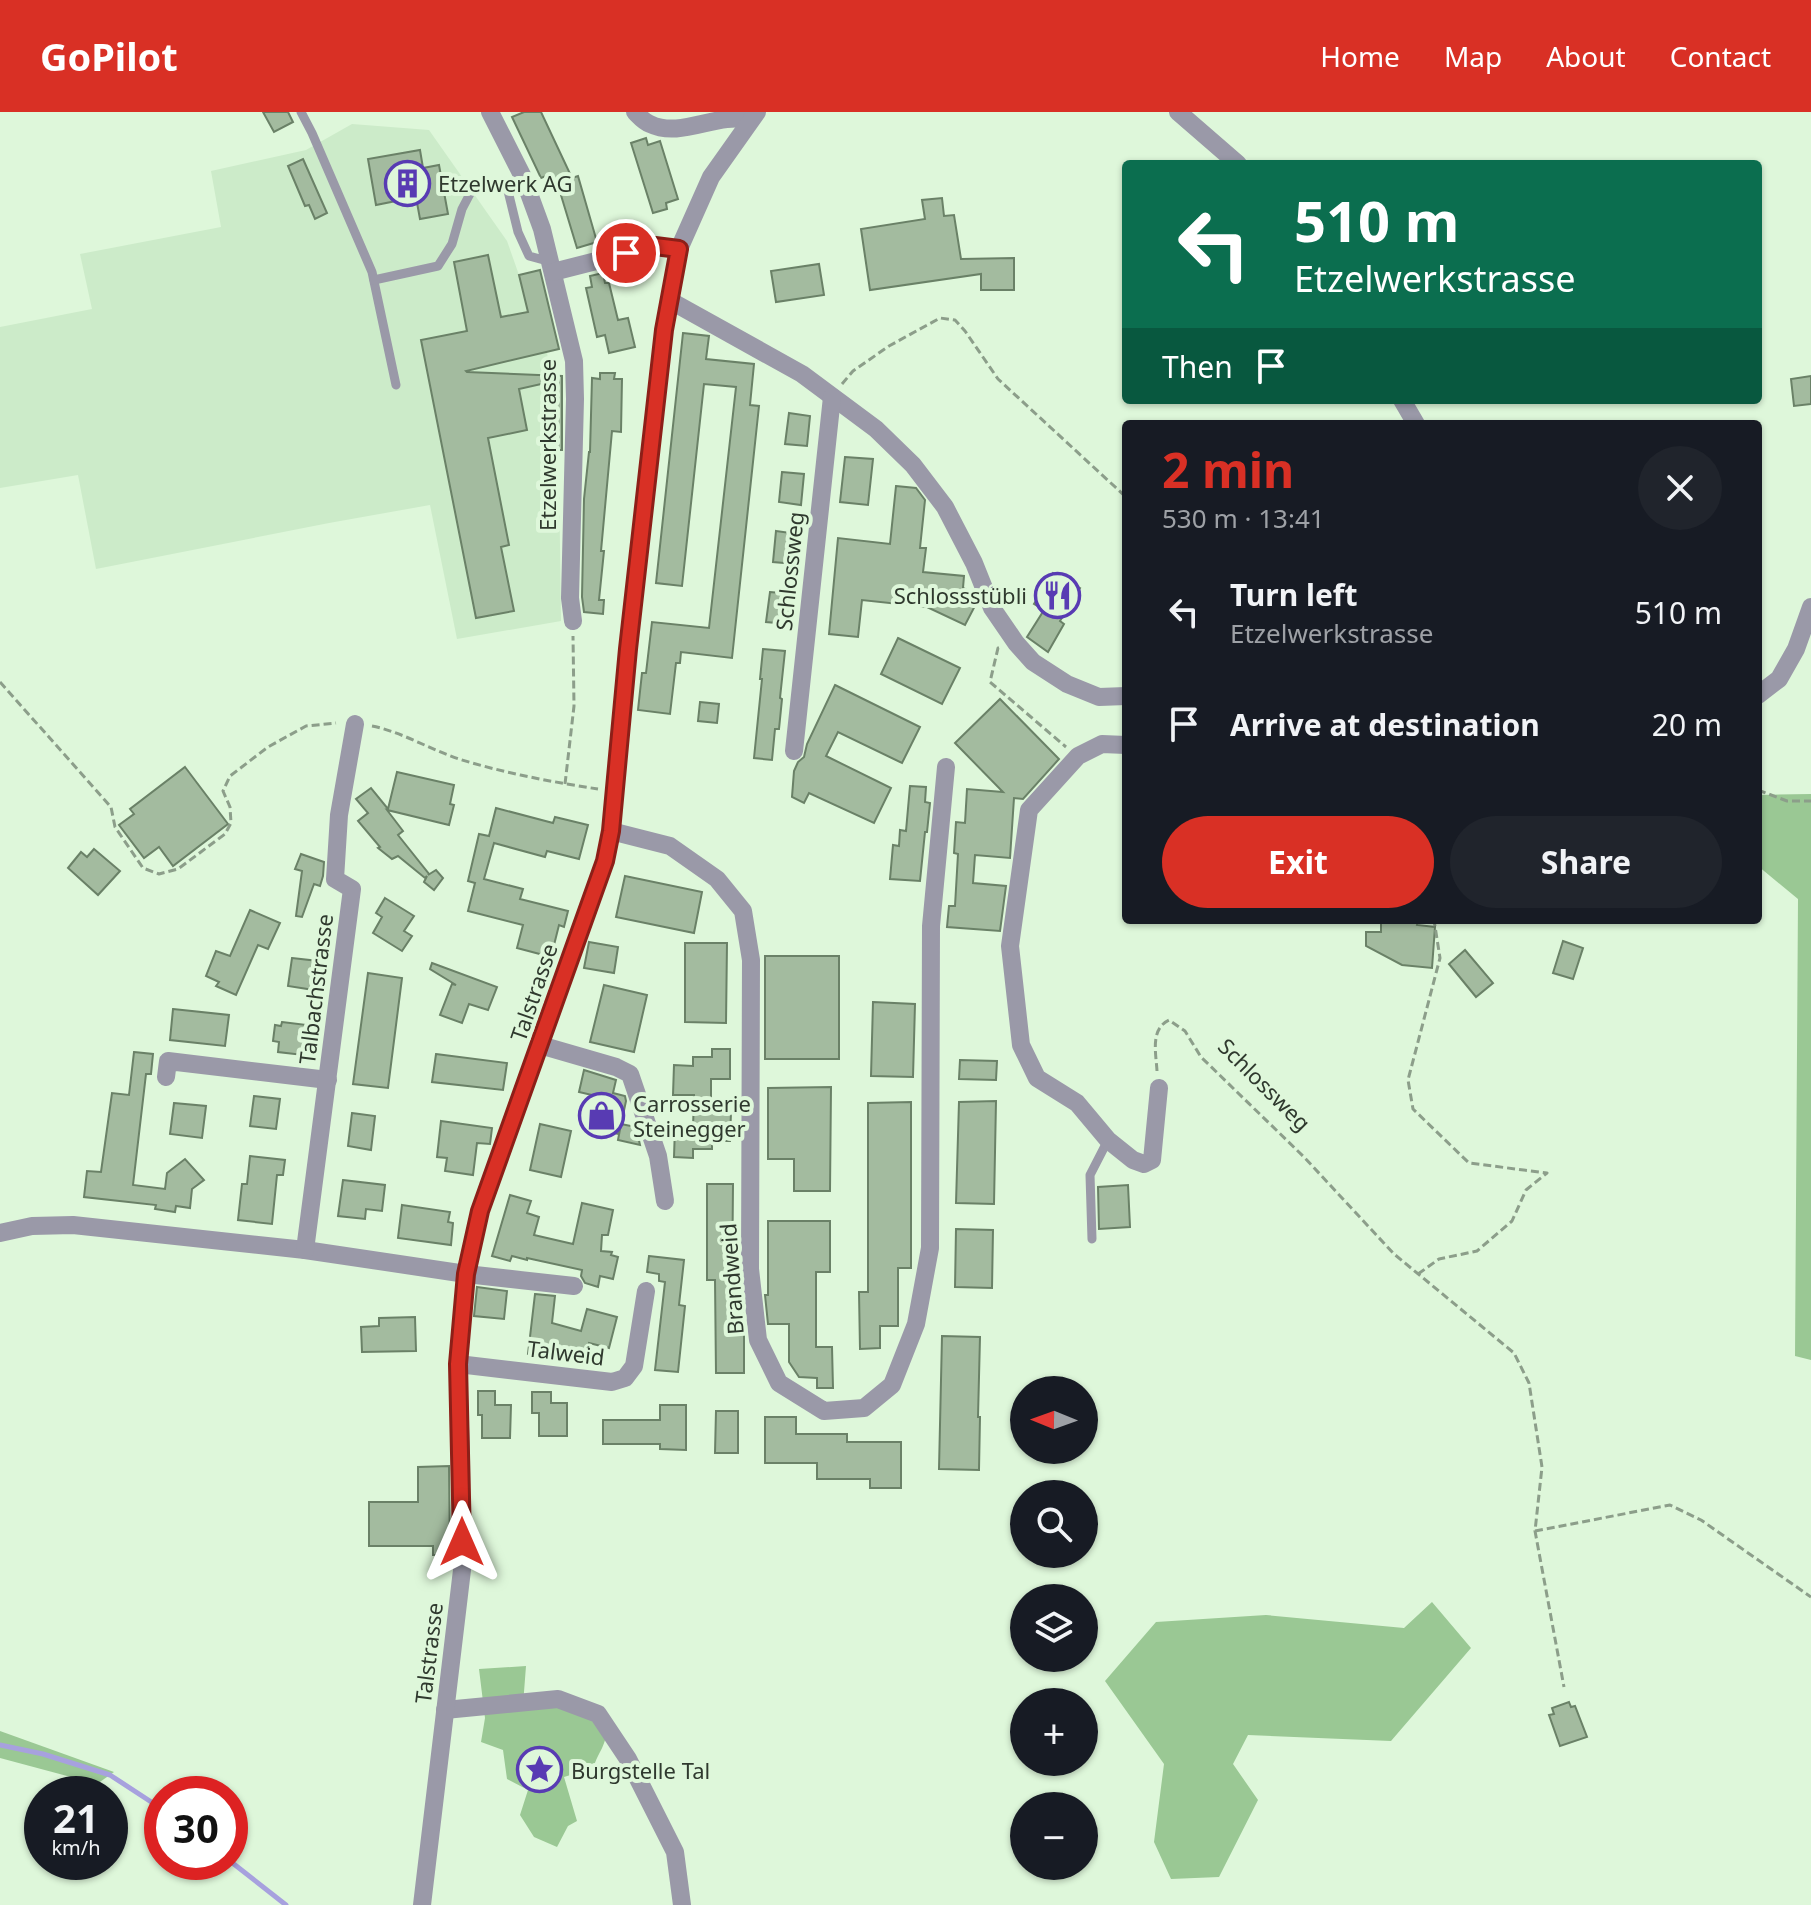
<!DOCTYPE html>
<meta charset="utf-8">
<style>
:root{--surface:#171b24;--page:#20242c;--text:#f1f3f6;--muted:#9ea1a6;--accent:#d93025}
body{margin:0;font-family:"Noto Sans",sans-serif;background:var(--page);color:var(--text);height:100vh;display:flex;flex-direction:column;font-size:30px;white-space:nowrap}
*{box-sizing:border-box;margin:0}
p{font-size:26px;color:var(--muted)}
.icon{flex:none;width:44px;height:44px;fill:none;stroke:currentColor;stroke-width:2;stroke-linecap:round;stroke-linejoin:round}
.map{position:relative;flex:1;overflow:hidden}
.panel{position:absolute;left:1122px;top:308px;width:640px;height:504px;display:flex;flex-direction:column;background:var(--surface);border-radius:8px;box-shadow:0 2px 6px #0004}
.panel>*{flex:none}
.guide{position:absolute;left:1122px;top:48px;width:640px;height:244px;border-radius:8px;box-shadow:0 2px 6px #0004;background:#0b6e4f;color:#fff;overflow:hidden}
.needle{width:52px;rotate:271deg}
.tools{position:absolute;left:1010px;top:1264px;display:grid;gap:16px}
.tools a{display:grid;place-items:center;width:88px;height:88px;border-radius:50%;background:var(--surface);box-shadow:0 2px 6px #0004;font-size:40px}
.speed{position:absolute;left:24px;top:1664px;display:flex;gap:16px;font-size:40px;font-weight:700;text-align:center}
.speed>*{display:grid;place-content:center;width:104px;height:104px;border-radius:50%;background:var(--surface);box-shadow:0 2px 6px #0004;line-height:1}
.speed small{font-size:20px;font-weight:400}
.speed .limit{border:12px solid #d22;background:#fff;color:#111}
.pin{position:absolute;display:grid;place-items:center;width:68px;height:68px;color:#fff;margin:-34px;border:4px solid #fff;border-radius:50%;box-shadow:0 2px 8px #0007}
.me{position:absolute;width:88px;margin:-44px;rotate:0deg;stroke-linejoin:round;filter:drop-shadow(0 0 6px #0008)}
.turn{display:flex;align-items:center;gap:28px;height:168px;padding:0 40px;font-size:36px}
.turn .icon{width:104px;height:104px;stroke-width:2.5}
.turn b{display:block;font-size:56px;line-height:68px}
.then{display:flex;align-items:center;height:76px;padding:0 40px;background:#0003;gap:16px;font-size:30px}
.round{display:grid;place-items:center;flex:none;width:84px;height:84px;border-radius:42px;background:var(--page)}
.summary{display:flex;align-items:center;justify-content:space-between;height:136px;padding:0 40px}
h1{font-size:48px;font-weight:700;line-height:60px;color:var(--accent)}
.button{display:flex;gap:16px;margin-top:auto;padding:16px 40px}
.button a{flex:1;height:92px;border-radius:48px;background:var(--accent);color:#fff;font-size:32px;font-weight:700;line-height:92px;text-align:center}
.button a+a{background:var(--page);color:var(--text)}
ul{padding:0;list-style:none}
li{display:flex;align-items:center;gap:24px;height:112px;padding:0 40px}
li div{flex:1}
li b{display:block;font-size:30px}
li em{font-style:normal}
header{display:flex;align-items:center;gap:48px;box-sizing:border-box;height:112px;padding:0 40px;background:var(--accent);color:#fff}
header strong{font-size:38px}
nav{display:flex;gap:44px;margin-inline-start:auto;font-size:28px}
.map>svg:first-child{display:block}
.built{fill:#ccebc9}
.forest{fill:#9ac894}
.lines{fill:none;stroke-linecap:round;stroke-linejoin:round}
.stream{stroke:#a7a1de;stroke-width:5}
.building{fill:#a3bb9f;stroke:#6a8167;stroke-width:2}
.path{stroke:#8c9e8a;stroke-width:3;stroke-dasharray:8 4;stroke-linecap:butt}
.service{stroke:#9a99a8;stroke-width:9}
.minor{stroke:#9a99a8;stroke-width:18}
.route-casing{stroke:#8d1f18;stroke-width:20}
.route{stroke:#d93025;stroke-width:14}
.labels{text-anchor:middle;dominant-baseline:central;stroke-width:8;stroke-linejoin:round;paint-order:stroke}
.poi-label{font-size:22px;fill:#2f392e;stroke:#def7da;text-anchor:start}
.street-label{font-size:22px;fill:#2f392e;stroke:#def7da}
</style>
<header>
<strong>GoPilot</strong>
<nav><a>Home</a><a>Map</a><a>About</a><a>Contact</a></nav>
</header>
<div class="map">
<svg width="1811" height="1793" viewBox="0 0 1811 1793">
<rect width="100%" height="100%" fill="#def7da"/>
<!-- built -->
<path class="built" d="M352 12 429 18 507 129 519 163 538 242 547 240 550 264 548 338 549 347 559 360 561 509 457 527 430 393 329 411 96 457 78 363 0 376V215L92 197 80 142 221 115 211 59 306 38Z"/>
<!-- forest -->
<g class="forest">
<path d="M1811 682V1248L1795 1244 1798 787 1758 754V683Z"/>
<path d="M1432 1490 1471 1536 1391 1629 1248 1623 1233 1652 1258 1688 1219 1765 1171 1767 1154 1730 1164 1652 1105 1569 1156 1510 1266 1503 1404 1516Z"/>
<path d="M526 1554 523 1593 558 1587 607 1616C606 1634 599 1639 593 1656L564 1665 577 1709 568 1714 557 1735 534 1725 520 1703 528 1678 507 1667 503 1638 481 1630 485 1606 479 1557Z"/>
<path d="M0 1619 114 1660 97 1672 0 1646Z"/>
</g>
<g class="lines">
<!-- stream -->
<g class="stream">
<path d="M0 1633 43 1642 110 1663 162 1697"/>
<path d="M230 1749 286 1793"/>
</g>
</g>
<!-- building -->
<g class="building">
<path d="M263 0H288L293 10 274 20Z"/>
<path d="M524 0H541L572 66 578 64 597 130 577 136 557 70 550 73 546 64 541 66 512 5Z"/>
<path d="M646 26 648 33 660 29 678 87 666 91 667 97 653 101 631 31Z"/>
<path d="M420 38 423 56 439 53 448 102 420 107 416 85 376 93 368 47Z"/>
<path d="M303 47 327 101 315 107 309 93 305 94 288 54Z"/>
<path d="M942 86 944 104 954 103 961 147 1014 146V178H981V162L870 178 861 117 925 107 922 88Z"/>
<path d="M488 143 501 205 528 200 519 163 540 158 559 237 466 259 467 260 562 264V338H548L550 270 519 277 527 318 488 326 509 433 501 435 514 499 476 506 421 228 467 219 454 150Z"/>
<path d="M819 152 824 183 776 190 771 159Z"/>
<path d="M603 161 605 171H609L618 208 628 206 635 235 609 241 605 223 597 225 586 176 592 175 590 164Z"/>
<path d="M683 221 709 224 706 247 754 252 750 293 759 294 732 546 681 540 680 551H676L670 602 638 598 642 561H646L652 510 709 516 736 275 704 272 682 474 656 471Z"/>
<path d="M600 261H615L614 267H622L621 320 612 319 601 439H604L599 488H604L603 502 584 500 582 485 584 387 589 340H590L592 266 600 267Z"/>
<path d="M1811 264V292L1794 294 1791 267Z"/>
<path d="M789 301 810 304 807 334 785 332Z"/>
<path d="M845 345 873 347 868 393 840 390Z"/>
<path d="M782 360 804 362 801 393 779 390Z"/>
<path d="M896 374 916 376 925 388 920 436H926L923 460 964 464 963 476 973 481 977 490 965 513 927 495 862 488 858 525 829 522 838 426 890 432Z"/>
<path d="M776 419 798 422 795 452 773 450Z"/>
<path d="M1053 461 1080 476 1060 509 1064 512 1048 540 1027 525 1044 498 1034 492Z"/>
<path d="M770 480 791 482 788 512 766 510Z"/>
<path d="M898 526 960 556 942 592 881 562Z"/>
<path d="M763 537 785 539 780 586 782 587 779 617H775L772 648 754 646 762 567H760Z"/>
<path d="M835 573 920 615 902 651 838 620 826 644 891 676 874 711 809 681 804 691 792 685 794 659 798 650 804 645 807 632Z"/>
<path d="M1000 587 1059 647 1023 687 1014 686 1010 746 975 743 973 771 1006 774 1000 819 947 815 949 794H955L958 742 954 741 956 710 965 711 967 677 1003 680 955 631Z"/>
<path d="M700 590 719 592 717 611 698 609Z"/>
<path d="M185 655 228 712 173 754 159 735 144 746 119 713 134 702 130 697Z"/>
<path d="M397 660 454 673 450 692 454 693 449 713 387 698 403 719 398 723 429 762 428 763 436 758 443 766 434 778 424 770 427 764 425 766 398 744 392 747 378 736 380 735 358 709 368 701 356 687 371 676 388 697Z"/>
<path d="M910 674 926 675 925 690 930 691 927 720H925L920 769 890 767 893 733 899 734 900 718 906 719Z"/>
<path d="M496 696 553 711 555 705 588 713 579 747 547 739 545 745 494 731 484 767 523 777 520 787 568 799 564 815 559 813 551 845 517 836 523 813 468 799 475 771 468 769 479 722 489 724Z"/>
<path d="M94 737 120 759 98 783 68 756 81 740 87 745Z"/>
<path d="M301 742 324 750 323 764 320 774 314 772 302 805 296 804 302 759 295 757Z"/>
<path d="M625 764 702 780 694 821 616 805Z"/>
<path d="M385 786 414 804 404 819 412 824 402 839 373 821 382 805 376 801Z"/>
<path d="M250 798 280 811 268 837 258 833 236 883 216 874 219 870 206 864 216 839 230 844Z"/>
<path d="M1400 808H1418L1417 813 1435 815 1432 856 1402 853 1366 834V820H1381V811H1400Z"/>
<path d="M1563 829 1583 836 1573 867 1553 861Z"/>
<path d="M589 830 618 835 614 861 584 856Z"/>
<path d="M685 831H727L726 911 685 910Z"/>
<path d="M1465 838 1493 871 1476 885 1449 852Z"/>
<rect x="765" y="844" width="74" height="103"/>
<path d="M292 846 318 849 314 878 288 874Z"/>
<path d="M432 851 497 875 488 898 469 892 462 911 440 903 452 872 456 873 430 857Z"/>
<path d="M368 861 402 866 388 976 353 972Z"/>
<path d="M604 873 647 883 634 940 590 930Z"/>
<path d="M873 890 915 892 913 965 871 964Z"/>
<path d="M173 897 229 903 225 934 170 928Z"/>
<path d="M282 910 307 913 303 943 278 940 279 930 273 929 275 913 281 914Z"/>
<path d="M712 937H730V967H711V999L731 1000 730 1029H712V1037H693V1046L674 1045 675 1015 693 1016 694 983H673L674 953 693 954V945H712Z"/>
<path d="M134 940 153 942 151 962H146L133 1073 165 1077 167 1061 185 1047 204 1068 192 1077 190 1096 176 1094 175 1100 155 1097 156 1093 84 1085 87 1059 101 1060 112 981 129 983Z"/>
<path d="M436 942 507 951 503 978 432 970Z"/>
<path d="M960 948 997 949 996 968 959 967Z"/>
<path d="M584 958 616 968 613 981 625 984 626 989 619 1022 585 1015 592 983 579 980Z"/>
<path d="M831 975 830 1079H794V1047H768V976Z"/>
<path d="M254 984 280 987 276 1017 250 1014Z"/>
<path d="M996 989 994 1092 956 1091 959 990Z"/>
<path d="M911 990V1156H898V1214H880V1236L860 1237 859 1180H868V991Z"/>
<path d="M174 991 206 994 202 1026 170 1022Z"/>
<path d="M352 1001 375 1004 371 1038 348 1034Z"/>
<path d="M441 1009 492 1016 490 1032 477 1031 473 1063 445 1059 447 1046 437 1045Z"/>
<path d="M540 1012 571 1019 561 1065 530 1058Z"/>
<path d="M621 1012 636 1015 640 1033 618 1028Z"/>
<path d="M250 1044 285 1048 283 1063H277L272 1112 238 1108 242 1072H247Z"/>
<path d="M343 1068 385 1073 382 1099 366 1097 365 1107 338 1104Z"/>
<path d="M707 1072H733L732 1183H741L744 1212V1261H716L715 1168H707Z"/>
<path d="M1128 1073 1130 1115 1099 1117 1098 1075Z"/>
<path d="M510 1083 531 1089 527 1101 539 1105 534 1123 573 1132 582 1091 613 1098 608 1123H602L601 1139 612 1140 611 1143 618 1145 613 1167 600 1164 598 1175 585 1171 581 1164 582 1158 527 1146V1148L512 1144 510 1149 492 1144Z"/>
<path d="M402 1093 450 1100 448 1110 453 1111 451 1133 398 1126Z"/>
<path d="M768 1109H830V1160H816V1235H832L833 1276H817V1266L799 1265 789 1250V1212H768L765 1183H768Z"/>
<path d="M956 1117 993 1118 992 1176 955 1175Z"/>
<path d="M649 1144 684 1148 679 1193 685 1194 678 1260 655 1258 665 1170 659 1169V1162L647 1160Z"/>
<path d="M477 1175 507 1179 504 1207 474 1204Z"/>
<path d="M535 1182 555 1184 552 1211 581 1219 587 1197 617 1205 609 1236 589 1231 586 1244 549 1234 548 1245 528 1242Z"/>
<path d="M415 1205 416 1239 362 1240 361 1215 379 1214V1206Z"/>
<path d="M942 1224 980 1225 978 1305H980L979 1358 939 1357Z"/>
<path d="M478 1279H495V1293H511L510 1326H482V1303H478Z"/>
<path d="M532 1280H551V1291H567V1324H539V1301H532Z"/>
<path d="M660 1293H686V1338L660 1337V1332H603V1308H660Z"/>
<path d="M716 1299H738V1341H715Z"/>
<path d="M765 1305H796V1322H847V1330H901V1376H870V1367H817V1351H765Z"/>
<path d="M449 1354 450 1443H433V1434H369V1390H418V1355Z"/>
<path d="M1569 1590 1571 1595 1575 1594 1587 1625 1560 1634 1549 1603 1554 1602 1552 1596Z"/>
</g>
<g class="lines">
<!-- path -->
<g class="path">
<path d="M842 272 853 259 889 234 940 206 955 208 965 219 998 267 1126 385"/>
<path d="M999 536H998L990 570 1066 635"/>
<path d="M0 570 111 695 115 715 143 756 159 762 178 757 225 722 231 711 230 695 223 679 230 664 268 635 306 614 336 611"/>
<path d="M372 614C402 620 429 637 459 647 504 661 552 670 598 677"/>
<path d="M565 672 574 594 573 524"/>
<path d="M1758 678 1787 689H1811"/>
<path d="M1157 959C1156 941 1150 917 1169 908L1185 919 1201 945 1304 1045 1394 1142 1514 1241 1529 1271 1542 1355 1535 1419 1564 1575"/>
<path d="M1418 1162 1439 1147 1477 1139 1512 1109 1526 1078 1547 1061 1469 1051 1413 997 1408 968 1440 846 1434 808"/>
<path d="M1535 1419 1670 1393 1701 1408 1811 1485"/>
</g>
<!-- service -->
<g class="service">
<path d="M301 0 312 21 372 160 396 273"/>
<path d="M374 168 438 154 452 132 462 97 472 78 491 71 508 79 518 120 529 144 551 150"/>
<path d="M1092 1127 1090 1063 1108 1028"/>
</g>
<!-- minor -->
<g class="minor">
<path d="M490 0 523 65 542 117 574 249 575 287 570 486 573 509"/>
<path d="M635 0C639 4 644 10 650 12 681 27 717 0 749 8"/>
<path d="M1178 0 1238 52"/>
<path d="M553 160 655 134 679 137"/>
<path d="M669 188 802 262 876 317 913 353 945 395 974 451 992 496 1016 531 1033 550 1067 572 1099 585 1126 584"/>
<path d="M1402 288 1416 312"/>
<path d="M1758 583 1779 567 1796 537 1811 495"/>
<path d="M1126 633 1102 632 1078 644 1029 698 1010 834 1021 933 1037 966 1077 991 1108 1028 1133 1048 1144 1052 1152 1048 1159 976"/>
<path d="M794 639 832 285"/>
<path d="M611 719 670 734 717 767 743 799 751 848 750 1157 758 1228 779 1271 824 1299 864 1296 892 1273 916 1212 930 1136 931 814 946 655"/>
<path d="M540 933 616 955 630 962 658 1044 665 1089"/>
<path d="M166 965 168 949 328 968"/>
<path d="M0 1121 32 1114 73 1113 305 1138 466 1162 574 1174"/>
<path d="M305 1138 352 777 335 767 339 703 355 612"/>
<path d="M458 1252 612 1270 625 1266 634 1254 646 1179"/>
<path d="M445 1598 558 1587 598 1602 628 1647 675 1740 682 1793"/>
<path d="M422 1793 462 1458 461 1346 458 1252 466 1162 480 1099 605 749 611 719 628 537 664 218 679 137 711 65 757 0"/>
</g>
</g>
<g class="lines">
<defs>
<path id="route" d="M462 1430 458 1252 466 1162 480 1099 605 749 611 719 628 537 664 218 679 137 655 134 626 141"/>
</defs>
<!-- route casing -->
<use href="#route" class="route-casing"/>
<!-- route -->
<use href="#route" class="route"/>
</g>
<!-- icons -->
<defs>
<symbol id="building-ring" viewBox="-11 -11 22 22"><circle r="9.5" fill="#def7da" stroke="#583bb3" stroke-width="1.5"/><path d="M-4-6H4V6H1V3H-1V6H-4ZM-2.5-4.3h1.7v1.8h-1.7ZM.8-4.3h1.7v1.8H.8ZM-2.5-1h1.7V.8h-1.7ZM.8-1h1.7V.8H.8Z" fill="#583bb3"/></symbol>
<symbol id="restaurant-ring" viewBox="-11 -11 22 22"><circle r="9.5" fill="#def7da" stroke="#583bb3" stroke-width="1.5"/><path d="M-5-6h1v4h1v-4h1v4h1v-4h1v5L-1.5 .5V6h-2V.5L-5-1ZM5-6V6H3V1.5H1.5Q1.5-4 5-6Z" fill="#583bb3"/></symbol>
<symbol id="shop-ring" viewBox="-11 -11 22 22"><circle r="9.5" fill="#def7da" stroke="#583bb3" stroke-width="1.5"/><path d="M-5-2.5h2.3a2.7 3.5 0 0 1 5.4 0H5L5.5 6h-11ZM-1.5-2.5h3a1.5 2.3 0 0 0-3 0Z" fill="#583bb3"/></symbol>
<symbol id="sight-ring" viewBox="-11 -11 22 22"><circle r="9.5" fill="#def7da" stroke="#583bb3" stroke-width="1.5"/><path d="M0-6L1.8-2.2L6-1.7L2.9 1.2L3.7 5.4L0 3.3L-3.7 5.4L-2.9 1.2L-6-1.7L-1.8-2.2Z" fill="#583bb3"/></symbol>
</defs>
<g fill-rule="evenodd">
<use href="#building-ring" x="382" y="46" width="51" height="51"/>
<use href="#restaurant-ring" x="1032" y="458" width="51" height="51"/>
<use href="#shop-ring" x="576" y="978" width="51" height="51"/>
<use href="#sight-ring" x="514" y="1632" width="51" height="51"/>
</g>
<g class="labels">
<!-- poi labels -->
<g class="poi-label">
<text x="438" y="71">Etzelwerk AG</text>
<text x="1027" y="483" text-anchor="end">Schlossstübli</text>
<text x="633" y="991">Carrosserie<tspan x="633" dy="25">Steinegger</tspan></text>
<text x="571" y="1658">Burgstelle Tal</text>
</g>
<!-- street labels -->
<g class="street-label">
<text transform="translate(547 333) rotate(-90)">Etzelwerkstrasse</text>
<text transform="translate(789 459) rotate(-84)">Schlossweg</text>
<text transform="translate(315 877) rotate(-83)">Talbachstrasse</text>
<text transform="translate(533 880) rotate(-71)">Talstrasse</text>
<text transform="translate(1265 972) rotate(45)">Schlossweg</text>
<text transform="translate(731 1167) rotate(-94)">Brandweid</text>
<text transform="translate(566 1240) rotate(7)">Talweid</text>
<text transform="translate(428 1541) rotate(-83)">Talstrasse</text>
</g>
</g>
</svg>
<div class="tools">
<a><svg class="needle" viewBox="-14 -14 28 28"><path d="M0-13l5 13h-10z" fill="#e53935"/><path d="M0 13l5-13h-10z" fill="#9ea1a6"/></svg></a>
<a><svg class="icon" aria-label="search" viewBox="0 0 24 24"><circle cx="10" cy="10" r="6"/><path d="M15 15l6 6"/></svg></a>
<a><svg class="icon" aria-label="layers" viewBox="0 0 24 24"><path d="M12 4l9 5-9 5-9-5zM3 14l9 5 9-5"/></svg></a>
<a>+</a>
<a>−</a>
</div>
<div class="speed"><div>21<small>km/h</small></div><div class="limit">30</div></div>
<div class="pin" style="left:626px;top:141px;background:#d93025"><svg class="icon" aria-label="arrive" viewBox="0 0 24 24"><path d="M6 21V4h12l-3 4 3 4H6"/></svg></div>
<svg class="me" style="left:462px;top:1430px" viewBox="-20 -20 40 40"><path d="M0-17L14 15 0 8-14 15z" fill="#d93025" stroke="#fff" stroke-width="4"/></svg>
<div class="guide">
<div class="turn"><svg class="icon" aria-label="left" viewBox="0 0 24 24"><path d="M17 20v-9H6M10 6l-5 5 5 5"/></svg><div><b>510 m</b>Etzelwerkstrasse</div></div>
<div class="then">Then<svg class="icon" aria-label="arrive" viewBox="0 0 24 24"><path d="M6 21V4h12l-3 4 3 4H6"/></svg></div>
</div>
<section class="panel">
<div class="summary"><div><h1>2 min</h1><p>530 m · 13:41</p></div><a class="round"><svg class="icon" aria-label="close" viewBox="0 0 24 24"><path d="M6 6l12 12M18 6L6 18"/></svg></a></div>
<ul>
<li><svg class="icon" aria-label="left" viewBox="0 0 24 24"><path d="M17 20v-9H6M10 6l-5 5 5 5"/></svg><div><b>Turn left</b><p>Etzelwerkstrasse</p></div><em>510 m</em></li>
<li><svg class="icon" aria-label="arrive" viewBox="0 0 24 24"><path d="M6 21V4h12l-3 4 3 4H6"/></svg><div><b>Arrive at destination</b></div><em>20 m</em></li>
</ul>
<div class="button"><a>Exit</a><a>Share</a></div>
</section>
</div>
